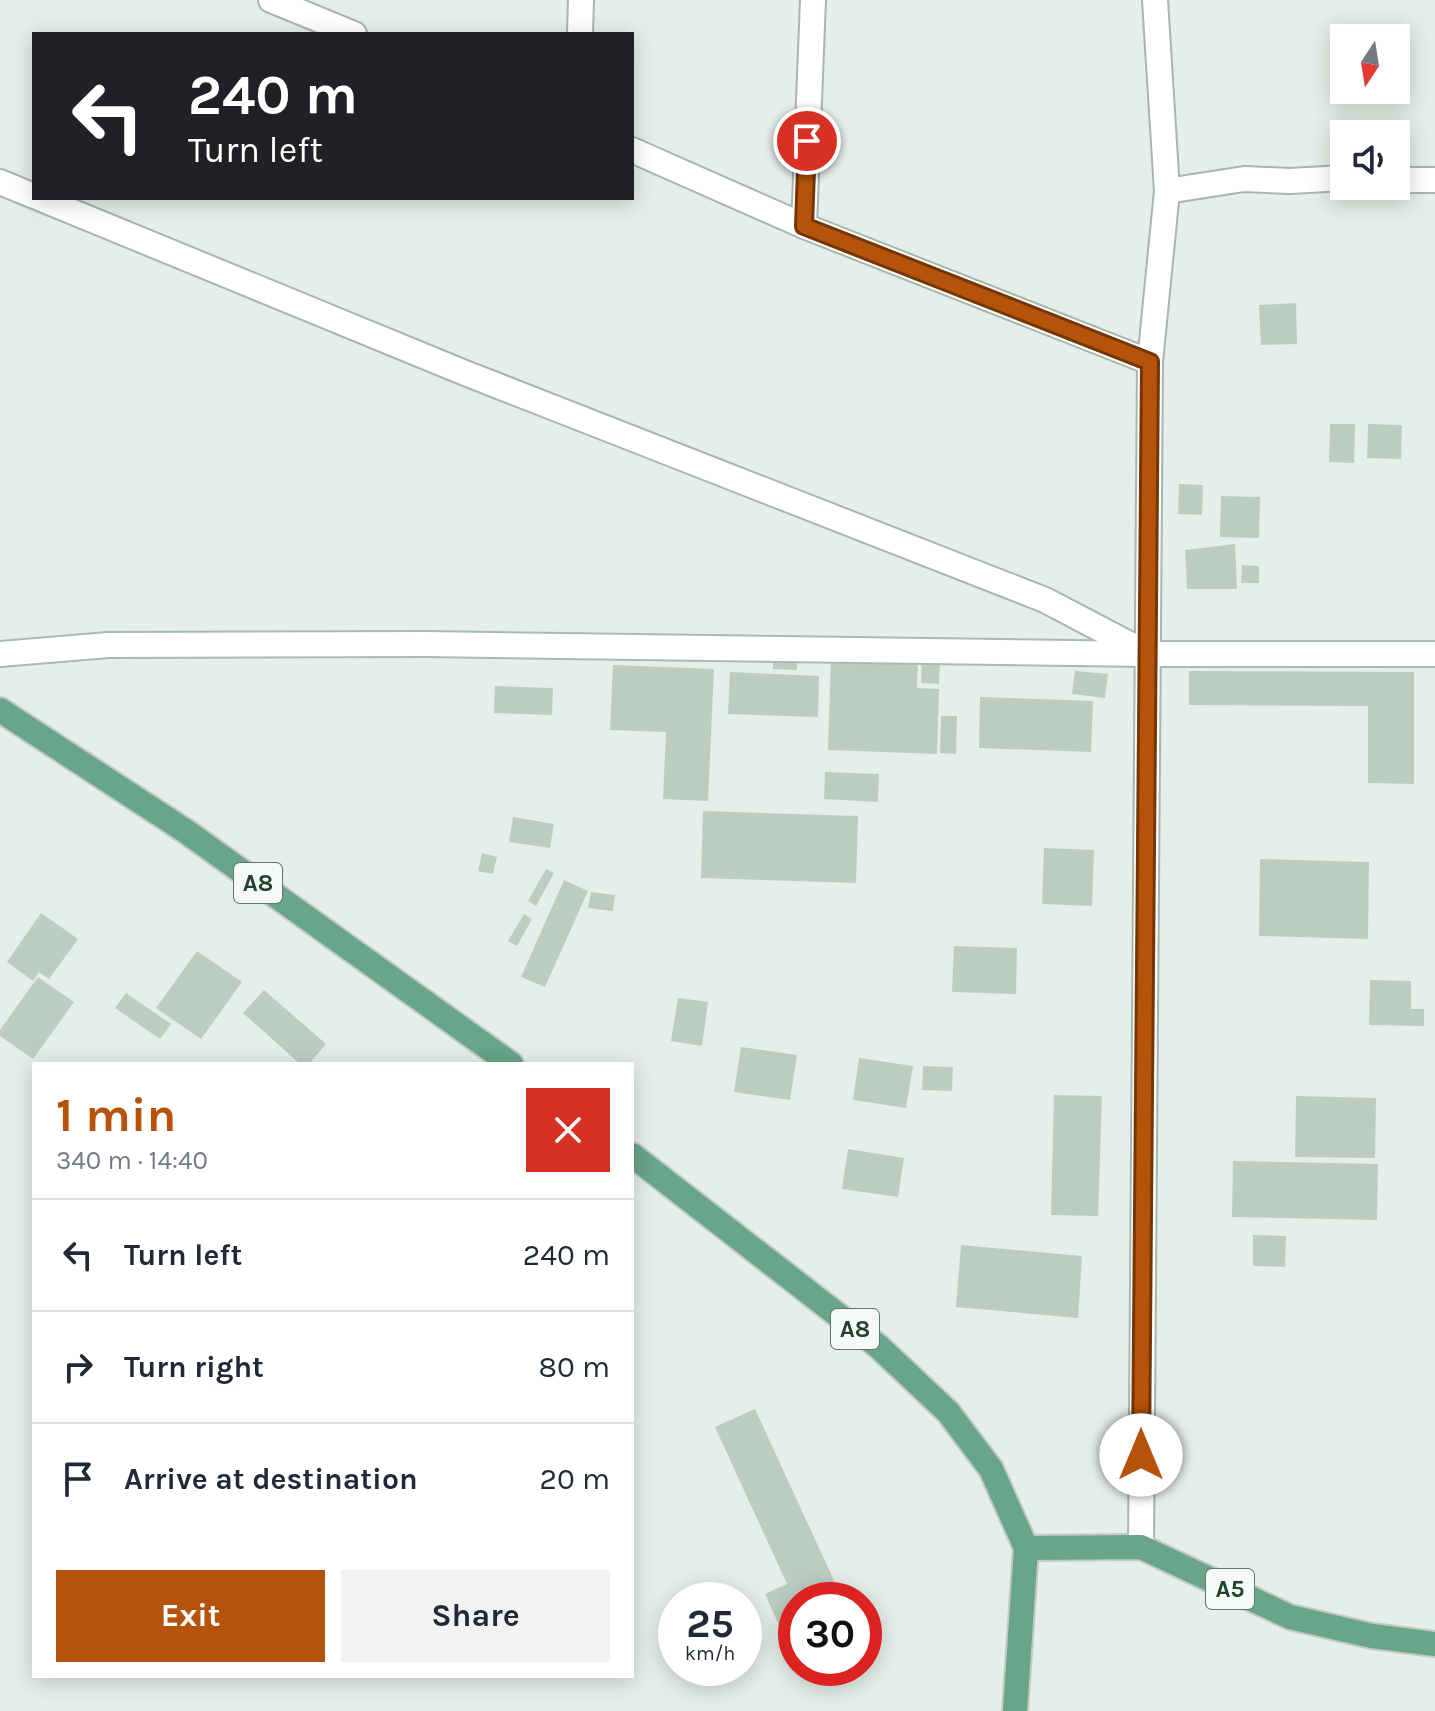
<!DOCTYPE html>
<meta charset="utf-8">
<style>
:root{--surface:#fff;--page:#f2f2f3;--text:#1f2937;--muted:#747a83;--line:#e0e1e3;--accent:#b45309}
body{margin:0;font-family:Karla,sans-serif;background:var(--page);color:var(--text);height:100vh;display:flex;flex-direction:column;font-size:30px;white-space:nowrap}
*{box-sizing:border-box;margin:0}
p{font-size:26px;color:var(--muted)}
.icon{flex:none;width:44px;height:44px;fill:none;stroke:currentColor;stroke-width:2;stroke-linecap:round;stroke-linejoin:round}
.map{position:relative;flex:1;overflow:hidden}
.sheet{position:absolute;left:32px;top:1062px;width:602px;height:616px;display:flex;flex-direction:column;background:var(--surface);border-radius:0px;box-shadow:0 4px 20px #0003}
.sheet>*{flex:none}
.hud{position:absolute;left:32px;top:32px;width:602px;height:168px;border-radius:0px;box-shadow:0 4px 20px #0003;background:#202124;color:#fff;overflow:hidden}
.needle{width:52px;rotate:192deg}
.tools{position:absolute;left:1330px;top:24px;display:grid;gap:16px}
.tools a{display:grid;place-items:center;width:80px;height:80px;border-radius:0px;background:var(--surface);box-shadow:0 4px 20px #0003;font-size:40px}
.speed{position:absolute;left:658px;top:1582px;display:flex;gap:16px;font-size:40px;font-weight:700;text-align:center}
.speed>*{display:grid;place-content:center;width:104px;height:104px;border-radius:50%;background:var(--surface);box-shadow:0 4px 20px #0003;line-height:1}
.speed small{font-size:20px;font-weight:400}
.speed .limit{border:12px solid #d22;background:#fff;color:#111}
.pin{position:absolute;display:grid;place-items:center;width:68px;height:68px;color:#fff;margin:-34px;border:4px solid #fff;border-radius:50%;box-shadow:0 2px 8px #0007}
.me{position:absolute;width:88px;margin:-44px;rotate:0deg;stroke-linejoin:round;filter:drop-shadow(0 0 6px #0008)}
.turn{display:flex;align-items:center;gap:28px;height:168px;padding:0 24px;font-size:36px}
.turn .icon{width:104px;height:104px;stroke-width:2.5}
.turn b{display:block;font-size:56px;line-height:68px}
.round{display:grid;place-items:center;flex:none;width:84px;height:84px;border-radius:0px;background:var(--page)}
.headline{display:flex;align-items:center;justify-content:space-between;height:136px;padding:0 24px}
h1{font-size:48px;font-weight:700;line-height:60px;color:var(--accent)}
.cta{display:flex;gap:16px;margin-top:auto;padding:16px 24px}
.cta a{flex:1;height:92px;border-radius:0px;background:var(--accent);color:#fff;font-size:32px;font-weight:700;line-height:92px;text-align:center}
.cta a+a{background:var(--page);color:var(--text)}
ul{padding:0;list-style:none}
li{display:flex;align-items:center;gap:24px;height:112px;padding:0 24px;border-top:2px solid var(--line)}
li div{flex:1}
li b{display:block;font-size:30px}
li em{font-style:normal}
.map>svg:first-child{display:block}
.building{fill:#bdccc3}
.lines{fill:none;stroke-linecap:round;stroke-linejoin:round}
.street-casing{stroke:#a7b7ae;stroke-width:28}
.secondary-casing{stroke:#a5bdb1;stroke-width:28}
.primary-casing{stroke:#c1cac6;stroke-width:28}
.street{stroke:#fff;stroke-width:24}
.secondary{stroke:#fff;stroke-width:24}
.primary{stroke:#68a58a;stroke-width:24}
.route-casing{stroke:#753606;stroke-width:20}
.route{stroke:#b45309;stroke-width:14}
.labels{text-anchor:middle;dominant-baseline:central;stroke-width:6;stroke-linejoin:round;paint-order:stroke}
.shield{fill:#f6faf7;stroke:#62786e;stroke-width:2}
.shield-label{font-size:24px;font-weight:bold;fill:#234133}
</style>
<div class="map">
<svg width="1435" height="1711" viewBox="0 0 1435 1711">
<rect width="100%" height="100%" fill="#e5eee8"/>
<!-- building -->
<g class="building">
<path d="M1296 303 1297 344 1261 345 1259 305Z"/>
<path d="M1330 424H1355L1354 463 1329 462Z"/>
<path d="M1368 424 1402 425 1401 459 1367 458Z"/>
<path d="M1179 484 1203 485 1202 515 1178 514Z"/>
<path d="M1221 496 1260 497 1259 538 1220 537Z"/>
<path d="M1235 544 1237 589H1187L1185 550Z"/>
<path d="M1242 565 1259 566V583H1241Z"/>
<path d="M773 655 797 656V670L773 669Z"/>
<path d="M831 658 918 661 917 688 939 689 937 754 828 750Z"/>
<path d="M922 659 940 660 939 684 921 683Z"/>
<path d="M613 665 714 669 708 801 663 799 666 732 610 730Z"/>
<path d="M1075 671 1108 674 1105 698 1072 694Z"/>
<path d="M1189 671 1414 672V784L1368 783V706L1189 705Z"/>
<path d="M730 672 819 676 818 717 728 714Z"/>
<path d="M495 686 553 688 552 715 494 713Z"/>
<path d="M980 697 1093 701 1091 752 979 748Z"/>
<path d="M941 716H957L956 754 940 753Z"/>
<path d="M825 772 879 774 878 802 824 799Z"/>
<path d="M703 811 858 816 856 883 701 878Z"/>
<path d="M513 817 554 824 550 848 509 842Z"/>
<path d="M1044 848 1094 850 1092 906 1042 904Z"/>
<path d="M482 853 497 857 493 874 478 871Z"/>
<path d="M1260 859 1369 862 1368 939 1259 936Z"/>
<path d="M546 869 554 873 536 906 528 901Z"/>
<path d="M564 880 588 891 545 987 521 977Z"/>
<path d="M591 892 615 895 613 911 588 908Z"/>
<path d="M41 913 78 939 49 979 39 972 33 981 7 962Z"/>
<path d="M524 914 532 919 517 946 508 941Z"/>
<path d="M954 946 1017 948 1016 994 952 992Z"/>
<path d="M197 951 242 982 201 1039 156 1008Z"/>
<path d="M38 977 74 1002 33 1059 0 1036V1030Z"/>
<path d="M1370 980 1411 981V1009H1424V1026L1369 1025Z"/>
<path d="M264 990 326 1044 309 1064H300L243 1013Z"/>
<path d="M126 993 171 1024 160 1039 115 1008Z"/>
<path d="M678 998 708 1002 702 1046 671 1041Z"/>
<path d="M741 1047 797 1055 790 1100 734 1092Z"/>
<path d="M859 1058 913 1066 906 1108 853 1100Z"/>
<path d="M923 1066 953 1067 952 1091 922 1090Z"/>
<path d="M1054 1095 1102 1096 1098 1216 1051 1215Z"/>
<path d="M1296 1096 1376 1098 1375 1158 1295 1157Z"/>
<path d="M848 1149 904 1158 898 1197 842 1189Z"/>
<path d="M1233 1161 1378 1164 1377 1220 1232 1217Z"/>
<path d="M1253 1235 1286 1236 1285 1267 1253 1266Z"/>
<path d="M961 1245 1082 1256 1078 1318 956 1307Z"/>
<path d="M755 1409 843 1600H796V1639L787 1643 765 1594 787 1584 715 1427Z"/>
</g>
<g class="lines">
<defs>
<g id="street">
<path d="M271 0 354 34"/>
<path d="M580 34 581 0"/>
<path d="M632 150 804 226 1150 362"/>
<path d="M1396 180H1435"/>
<path d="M0 182 34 196"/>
<path d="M1167 191 1244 179 1290 181 1344 178"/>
<path d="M39 198 465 373 1045 600 1148 654"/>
<path d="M804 226 813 0"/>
<path d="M1141 1547 1150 362 1167 191 1155 0"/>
</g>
<path id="secondary" d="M0 654 108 645 426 644 1148 654H1435"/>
<g id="primary">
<path d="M0 710 184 830 511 1064"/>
<path d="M632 1155 879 1347 948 1412 991 1469 1026 1548 1015 1711"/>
<path d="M1026 1548 1141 1547 1290 1617 1372 1636 1435 1644"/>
</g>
</defs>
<!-- street casing -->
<use href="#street" class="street-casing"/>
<!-- secondary casing -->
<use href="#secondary" class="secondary-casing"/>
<!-- primary casing -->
<use href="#primary" class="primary-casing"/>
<!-- street -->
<use href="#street" class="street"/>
<!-- secondary -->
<use href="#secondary" class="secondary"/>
<!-- primary -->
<use href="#primary" class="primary"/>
</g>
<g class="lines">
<defs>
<path id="route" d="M807 141 804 226 1150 362 1141 1455"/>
</defs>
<!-- route casing -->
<use href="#route" class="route-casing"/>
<!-- route -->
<use href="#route" class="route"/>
</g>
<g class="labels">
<!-- shield labels -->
<g class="shield">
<rect x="234" y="863" width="48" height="40" rx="6"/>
<rect x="831" y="1309" width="48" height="40" rx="6"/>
<rect x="1206" y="1569" width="48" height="40" rx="6"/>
</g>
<g class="shield-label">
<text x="258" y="883">A8</text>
<text x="855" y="1329">A8</text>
<text x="1230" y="1589">A5</text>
</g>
</g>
</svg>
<div class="tools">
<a><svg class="needle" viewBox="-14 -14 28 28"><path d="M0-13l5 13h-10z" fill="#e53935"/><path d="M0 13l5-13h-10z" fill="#747a83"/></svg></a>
<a><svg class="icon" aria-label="sound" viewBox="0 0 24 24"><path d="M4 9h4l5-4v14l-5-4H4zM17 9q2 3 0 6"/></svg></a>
</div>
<div class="speed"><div>25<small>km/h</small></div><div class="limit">30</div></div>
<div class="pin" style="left:807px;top:141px;background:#d93025"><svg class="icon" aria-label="arrive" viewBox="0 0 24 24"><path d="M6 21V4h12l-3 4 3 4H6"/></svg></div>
<svg class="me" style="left:1141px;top:1455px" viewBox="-20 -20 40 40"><circle r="19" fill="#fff"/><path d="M0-13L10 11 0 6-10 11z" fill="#b45309"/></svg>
<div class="hud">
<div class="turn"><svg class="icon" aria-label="left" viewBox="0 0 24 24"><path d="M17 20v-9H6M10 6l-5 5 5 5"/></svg><div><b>240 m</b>Turn left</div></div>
</div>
<section class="sheet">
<div class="headline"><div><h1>1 min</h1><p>340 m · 14:40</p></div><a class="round" style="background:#d93025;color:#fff"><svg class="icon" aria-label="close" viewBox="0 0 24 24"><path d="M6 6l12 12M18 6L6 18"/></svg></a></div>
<ul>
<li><svg class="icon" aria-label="left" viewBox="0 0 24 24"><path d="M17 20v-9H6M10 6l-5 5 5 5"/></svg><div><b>Turn left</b></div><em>240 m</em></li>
<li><svg class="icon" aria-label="right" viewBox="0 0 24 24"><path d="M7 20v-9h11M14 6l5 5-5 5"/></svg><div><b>Turn right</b></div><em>80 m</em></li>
<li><svg class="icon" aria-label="arrive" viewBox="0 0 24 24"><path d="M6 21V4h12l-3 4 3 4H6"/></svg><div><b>Arrive at destination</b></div><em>20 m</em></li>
</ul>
<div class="cta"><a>Exit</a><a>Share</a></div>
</section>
</div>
